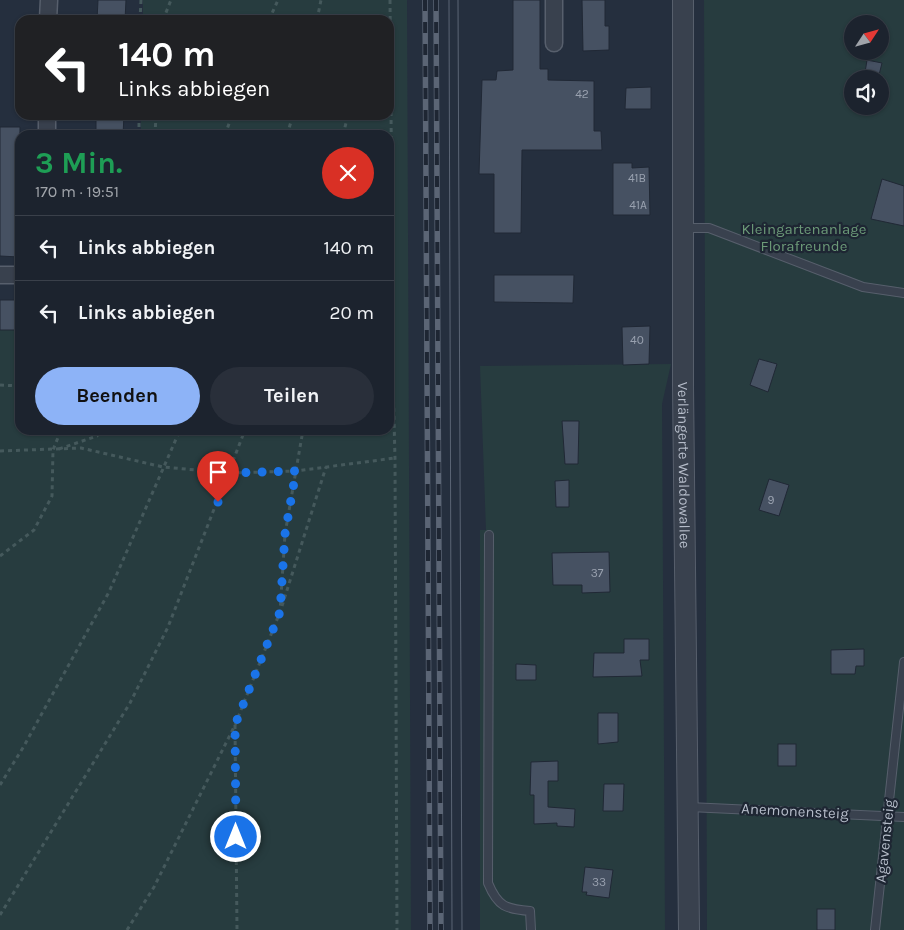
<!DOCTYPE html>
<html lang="de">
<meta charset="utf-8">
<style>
:root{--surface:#1c232e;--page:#292f3a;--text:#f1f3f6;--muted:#a0a4aa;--line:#3a404a;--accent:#8db3f7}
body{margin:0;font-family:Karla,sans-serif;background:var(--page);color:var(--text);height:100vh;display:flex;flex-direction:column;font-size:19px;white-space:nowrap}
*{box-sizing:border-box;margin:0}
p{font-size:16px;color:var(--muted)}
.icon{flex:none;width:28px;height:28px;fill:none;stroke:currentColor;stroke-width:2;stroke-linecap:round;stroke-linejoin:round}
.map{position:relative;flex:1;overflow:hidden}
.panel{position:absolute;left:15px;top:130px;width:379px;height:305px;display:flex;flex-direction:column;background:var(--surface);border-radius:15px;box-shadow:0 1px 4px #0004,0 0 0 1px var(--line)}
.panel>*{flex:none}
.hud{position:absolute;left:15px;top:15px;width:379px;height:105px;border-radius:15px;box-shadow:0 1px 4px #0004,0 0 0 1px var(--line);background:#202124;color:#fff;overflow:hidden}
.needle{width:32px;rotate:54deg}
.buttons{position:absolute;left:844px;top:15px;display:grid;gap:10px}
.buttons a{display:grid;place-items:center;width:45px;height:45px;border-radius:50%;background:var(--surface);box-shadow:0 1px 4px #0004,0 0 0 1px var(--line);font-size:25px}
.pin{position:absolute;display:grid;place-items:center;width:42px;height:42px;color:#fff;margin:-51px -21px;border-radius:50% 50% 50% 0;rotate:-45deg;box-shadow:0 0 5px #0007}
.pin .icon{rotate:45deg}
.me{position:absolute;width:55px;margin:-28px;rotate:0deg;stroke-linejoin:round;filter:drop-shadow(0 0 4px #0008)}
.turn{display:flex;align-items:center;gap:18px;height:105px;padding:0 20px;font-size:22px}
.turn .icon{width:65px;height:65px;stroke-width:2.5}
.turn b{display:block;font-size:35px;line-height:42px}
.round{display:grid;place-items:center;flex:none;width:52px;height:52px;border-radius:26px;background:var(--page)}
.summary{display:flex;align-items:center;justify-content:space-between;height:85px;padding:0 20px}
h1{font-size:30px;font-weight:700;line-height:38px;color:#1e9e55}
.cta{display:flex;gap:10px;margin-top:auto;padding:10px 20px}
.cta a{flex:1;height:58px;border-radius:30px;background:var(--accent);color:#111;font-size:20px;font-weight:700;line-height:58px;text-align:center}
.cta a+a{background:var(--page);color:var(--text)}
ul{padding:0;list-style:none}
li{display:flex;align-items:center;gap:15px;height:65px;padding:0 20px;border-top:1px solid var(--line)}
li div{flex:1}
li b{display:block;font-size:19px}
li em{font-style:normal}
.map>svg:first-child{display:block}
.green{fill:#273c3f;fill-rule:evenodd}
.building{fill:#465162;stroke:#202835}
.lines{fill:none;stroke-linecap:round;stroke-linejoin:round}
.service-casing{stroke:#575f6c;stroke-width:10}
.minor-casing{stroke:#575f6c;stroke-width:19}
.tertiary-casing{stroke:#575f6c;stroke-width:22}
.path{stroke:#45595c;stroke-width:3;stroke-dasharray:4 4;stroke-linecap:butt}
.service{stroke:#39414e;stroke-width:8}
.minor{stroke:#39414e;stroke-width:16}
.tertiary{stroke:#39414e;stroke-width:20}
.tram{stroke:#5b6575;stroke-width:1}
.rail-casing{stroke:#5b6575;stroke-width:5.5}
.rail{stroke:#1e2633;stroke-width:4;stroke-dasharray:11;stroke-linecap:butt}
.route{stroke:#1a73e8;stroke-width:9;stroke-dasharray:0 16.2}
.labels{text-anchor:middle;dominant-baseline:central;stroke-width:4.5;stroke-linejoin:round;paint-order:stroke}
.number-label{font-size:12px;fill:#99a1af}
.park-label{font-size:15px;fill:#6c9a78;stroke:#1e2633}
.street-label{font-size:15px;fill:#b5bcc9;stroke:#1e2633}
</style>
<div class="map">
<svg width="904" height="930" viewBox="0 0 904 930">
<rect width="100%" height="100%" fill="#252f3e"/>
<!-- green -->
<g class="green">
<path d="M143 0H407L411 930H0V330H20V430H389V135H141V115H389V20H143Z"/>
<path d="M704 0H904V930H707ZM852 24H880V51H852ZM852 79H880V106H852Z"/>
<path d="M671 364 662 404 665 930H480V530H486L480 366Z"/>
</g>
<!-- building -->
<g class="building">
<path d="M98 0H126L125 20H97Z"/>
<path d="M513 0H540V69H548V80L594 81V131H601L602 150H522L521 233H494V174H479L482 80H496L497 71 513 70Z"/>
<path d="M582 0H605V26H609V50L583 51Z"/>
<path d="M867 60 882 63 878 79H864Z"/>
<path d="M651 87V109H625L626 88Z"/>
<path d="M96 115H124L123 135H96Z"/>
<path d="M0 127H20L19 257 0 256Z"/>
<path d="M613 163H632V168L649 167 650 215H613Z"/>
<path d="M882 179 904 186V226L871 219Z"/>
<path d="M494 275H574L573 303 494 302Z"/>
<rect x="0" y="300" width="20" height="30"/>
<path d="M650 326 649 364 623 365 622 327Z"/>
<path d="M759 359 777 364 768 392 750 385Z"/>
<path d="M562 421H579L578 464H565Z"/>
<path d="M769 479 789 485 779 516 759 510Z"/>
<path d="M569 480V507H556L555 481Z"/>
<path d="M609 552 610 592 582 593V585H553L552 553Z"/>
<path d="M624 639H649V660H640L642 676 593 677 594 653H624Z"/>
<path d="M864 649V666H856L855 674H831V650Z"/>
<path d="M516 664 536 665V680H516Z"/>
<path d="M598 713H618V742L598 744Z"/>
<rect x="778" y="744" width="18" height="22"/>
<path d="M558 761V781H548V807L575 809 574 827 557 826V823L534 824V795H530L531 762Z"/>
<path d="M604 784H624L623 811H603Z"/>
<path d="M585 867 613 870 609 898 586 895 587 892H582Z"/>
<rect x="817" y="909" width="18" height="21"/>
</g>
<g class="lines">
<defs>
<g id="service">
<path d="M685 228H709L863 287 904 293"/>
<path d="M489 535 488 883C498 907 506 909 530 911L531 930"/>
<path d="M689 807 904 817"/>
<path d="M875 930 904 662"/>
</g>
<g id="minor">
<path d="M48 20 49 0"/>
<path d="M554 43V0"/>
<path d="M47 135V115"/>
<path d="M0 275H20"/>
</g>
<g id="tertiary">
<path id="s1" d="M683 0V386L689 930"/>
</g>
</defs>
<!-- service casing -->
<use href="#service" class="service-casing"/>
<!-- minor casing -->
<use href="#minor" class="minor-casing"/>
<!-- tertiary casing -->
<use href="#tertiary" class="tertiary-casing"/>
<!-- path -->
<g class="path">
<path d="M390 0 392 224 390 264 395 458 397 930"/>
<path d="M140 20 141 0"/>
<path d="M163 20 171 0"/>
<path d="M269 20 278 0"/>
<path d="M317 20 321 0"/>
<path d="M139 135V115"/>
<path d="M155 135 156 115"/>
<path d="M225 135 232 115"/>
<path d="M287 135 293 115"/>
<path d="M343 135 348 115"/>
<path d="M0 385 20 386"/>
<path d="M59 449 97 436 100 430"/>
<path d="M0 451 81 448 163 467 229 473 296 471 395 458"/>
<path d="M0 556 34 530 52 496 53 450 61 430"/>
<path d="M282 606 326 467"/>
<path d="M235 725 237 930"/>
<path d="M0 785 24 746 109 592 180 430"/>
<path d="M0 915 130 703 168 627 245 430"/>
<path d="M127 930 154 887 235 725 280 612 285 534 303 430"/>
</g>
<!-- service -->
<use href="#service" class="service"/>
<!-- minor -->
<use href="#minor" class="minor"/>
<!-- tertiary -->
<use href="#tertiary" class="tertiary"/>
<!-- tram -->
<g class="tram">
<path d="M449 0 452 930"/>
<path d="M458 0 462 930"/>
</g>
<defs>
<g id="rail">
<path d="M425 0 430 930"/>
<path d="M436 0 441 930"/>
</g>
</defs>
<!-- rail casing -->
<use href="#rail" class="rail-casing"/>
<!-- rail -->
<use href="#rail" class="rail"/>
</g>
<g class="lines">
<!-- route -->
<path class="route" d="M218 502 228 473 296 471 285 534 280 612 235 725 236 837"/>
</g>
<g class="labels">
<!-- number labels -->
<g class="number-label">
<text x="582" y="94">42</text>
<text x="637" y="178">41B</text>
<text x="638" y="205">41A</text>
<text x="637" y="340">40</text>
<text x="771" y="500">9</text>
<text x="597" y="573">37</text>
<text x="599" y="882">33</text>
</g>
<!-- park labels -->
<g class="park-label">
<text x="804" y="229">Kleingartenanlage<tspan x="804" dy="17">Florafreunde</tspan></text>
</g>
<!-- street labels -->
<g class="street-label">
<text stroke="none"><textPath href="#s1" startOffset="465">Verlängerte Waldowallee</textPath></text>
<text transform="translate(795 811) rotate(3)">Anemonensteig</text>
<text transform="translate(885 841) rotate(-84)">Agavensteig</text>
</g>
</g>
</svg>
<div class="buttons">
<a><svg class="needle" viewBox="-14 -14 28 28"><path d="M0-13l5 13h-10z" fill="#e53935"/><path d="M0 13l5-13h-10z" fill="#a0a4aa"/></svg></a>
<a><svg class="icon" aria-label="sound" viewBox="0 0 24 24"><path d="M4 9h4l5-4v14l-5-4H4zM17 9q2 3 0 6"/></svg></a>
</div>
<div class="pin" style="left:218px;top:502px;background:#d93025"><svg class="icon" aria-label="arrive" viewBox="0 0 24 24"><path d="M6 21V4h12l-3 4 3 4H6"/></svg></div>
<svg class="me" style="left:236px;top:837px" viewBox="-20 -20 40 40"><circle r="17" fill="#1a73e8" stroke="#fff" stroke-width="3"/><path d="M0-11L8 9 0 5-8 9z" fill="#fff"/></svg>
<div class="hud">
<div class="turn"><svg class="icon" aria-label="left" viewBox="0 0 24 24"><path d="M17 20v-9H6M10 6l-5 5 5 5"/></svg><div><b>140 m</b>Links abbiegen</div></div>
</div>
<section class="panel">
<div class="summary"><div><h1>3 Min.</h1><p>170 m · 19:51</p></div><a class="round" style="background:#d93025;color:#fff"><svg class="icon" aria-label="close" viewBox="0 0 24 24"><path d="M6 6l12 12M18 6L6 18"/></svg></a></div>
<ul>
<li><svg class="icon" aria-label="left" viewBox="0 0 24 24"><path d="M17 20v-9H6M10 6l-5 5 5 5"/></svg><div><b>Links abbiegen</b></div><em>140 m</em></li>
<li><svg class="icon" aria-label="left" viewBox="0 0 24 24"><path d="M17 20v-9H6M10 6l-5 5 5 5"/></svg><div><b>Links abbiegen</b></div><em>20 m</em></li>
</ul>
<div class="cta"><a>Beenden</a><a>Teilen</a></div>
</section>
</div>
